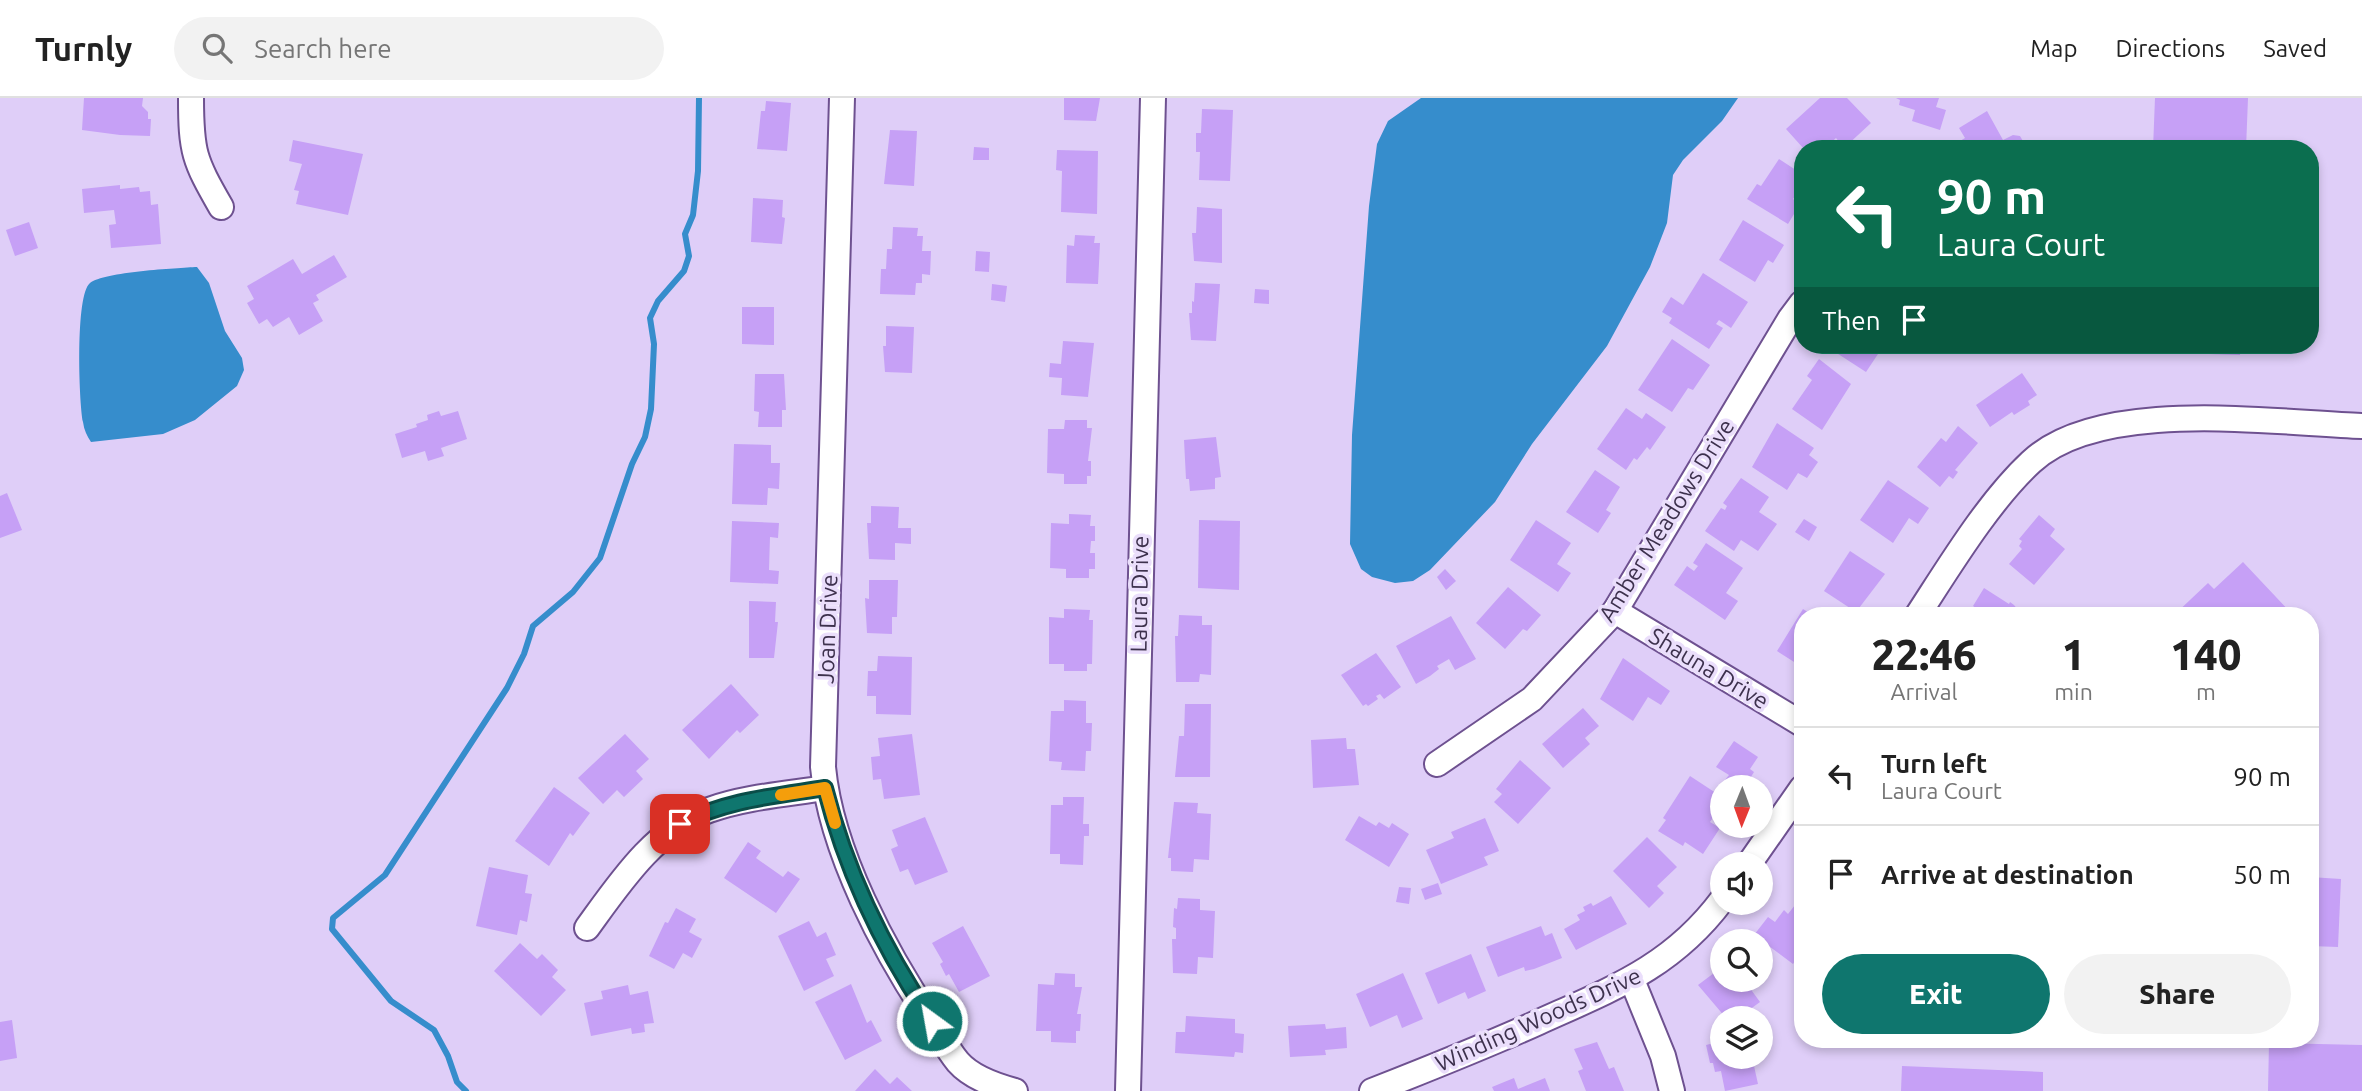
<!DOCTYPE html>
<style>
:root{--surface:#fff;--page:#f2f2f2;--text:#222;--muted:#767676;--line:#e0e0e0;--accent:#0f766e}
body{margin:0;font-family:Ubuntu,sans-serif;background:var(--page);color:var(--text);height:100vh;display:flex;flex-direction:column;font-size:26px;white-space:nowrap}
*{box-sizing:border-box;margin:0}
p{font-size:23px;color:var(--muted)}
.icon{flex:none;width:38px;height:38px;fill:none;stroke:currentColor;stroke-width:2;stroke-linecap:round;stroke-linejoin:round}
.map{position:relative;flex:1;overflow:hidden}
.side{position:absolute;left:1794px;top:509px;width:525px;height:441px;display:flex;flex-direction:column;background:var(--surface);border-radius:28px;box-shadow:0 4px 10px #0003}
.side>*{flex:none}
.banner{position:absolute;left:1794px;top:42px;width:525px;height:214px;border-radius:28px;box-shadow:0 4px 10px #0003;background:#0b6e4f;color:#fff;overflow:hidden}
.needle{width:46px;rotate:181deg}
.fabs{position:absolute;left:1710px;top:677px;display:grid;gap:14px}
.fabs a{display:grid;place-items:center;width:63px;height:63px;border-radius:50%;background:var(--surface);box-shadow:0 4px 10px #0003;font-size:35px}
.pin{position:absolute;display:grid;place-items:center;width:60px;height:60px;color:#fff;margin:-30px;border-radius:14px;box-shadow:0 4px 10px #0006}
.me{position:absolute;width:77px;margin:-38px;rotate:328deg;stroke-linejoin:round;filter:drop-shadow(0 0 5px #0008)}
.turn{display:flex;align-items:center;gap:24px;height:147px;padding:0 28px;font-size:32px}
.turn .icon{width:91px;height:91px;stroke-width:2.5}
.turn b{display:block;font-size:49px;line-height:60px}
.then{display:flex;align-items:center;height:66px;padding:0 28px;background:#0003;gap:14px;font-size:26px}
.eta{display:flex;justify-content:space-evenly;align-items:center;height:119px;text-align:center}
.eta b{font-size:42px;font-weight:800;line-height:49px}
.cta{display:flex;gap:14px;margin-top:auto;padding:14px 28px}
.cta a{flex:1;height:80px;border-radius:42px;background:var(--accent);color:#fff;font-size:28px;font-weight:800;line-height:80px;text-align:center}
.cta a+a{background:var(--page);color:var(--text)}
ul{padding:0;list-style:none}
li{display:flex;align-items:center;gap:21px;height:98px;padding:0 28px;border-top:2px solid var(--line)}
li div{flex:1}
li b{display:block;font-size:26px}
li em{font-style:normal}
header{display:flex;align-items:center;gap:42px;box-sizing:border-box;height:98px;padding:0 35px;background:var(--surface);border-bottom:2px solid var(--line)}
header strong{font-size:33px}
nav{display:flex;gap:38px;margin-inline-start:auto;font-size:24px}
.search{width:490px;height:63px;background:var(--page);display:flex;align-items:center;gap:18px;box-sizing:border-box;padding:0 24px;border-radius:38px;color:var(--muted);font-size:26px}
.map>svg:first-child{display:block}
.water{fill:#368dcc}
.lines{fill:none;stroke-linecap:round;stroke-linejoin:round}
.stream{stroke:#368dcc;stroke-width:6}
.building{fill:#c6a0f6}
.minor-casing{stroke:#6e5190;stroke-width:28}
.minor{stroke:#fff;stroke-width:24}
.route-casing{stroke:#0a4d48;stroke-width:18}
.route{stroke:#0f766e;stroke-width:12}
.slow{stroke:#f59e0b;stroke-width:12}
.labels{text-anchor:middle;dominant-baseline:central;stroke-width:7;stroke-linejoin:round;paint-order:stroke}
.street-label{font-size:23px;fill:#3d314d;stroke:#eadefb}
</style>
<header>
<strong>Turnly</strong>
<div class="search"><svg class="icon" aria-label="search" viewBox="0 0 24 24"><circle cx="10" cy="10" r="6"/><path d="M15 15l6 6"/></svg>Search here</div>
<nav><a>Map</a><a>Directions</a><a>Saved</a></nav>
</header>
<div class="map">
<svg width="2362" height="993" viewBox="0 0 2362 993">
<rect width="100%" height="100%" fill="#dfcef8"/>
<!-- water -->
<g class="water">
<path d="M1421 0H1738L1722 23 1683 62 1673 77 1667 125 1650 169 1607 248 1532 346 1495 404 1430 472 1413 483 1395 485 1372 479 1361 471 1350 446 1352 337 1369 108 1377 46 1388 23Z"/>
<path d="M197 169 209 185 225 233 242 260 244 272 237 288 195 322 163 336 91 344C87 338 84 332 83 324 79 303 75 197 90 185 104 174 177 170 197 169Z"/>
</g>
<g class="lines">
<!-- stream -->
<path class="stream" d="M466 993 457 984 448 958 434 932 391 903 332 831 333 820 385 777 507 590 524 556 533 528 573 494 600 460 632 366 645 339 651 311 654 246 650 220 658 203 684 173 689 158 685 136 693 117 698 73 699 0"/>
</g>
<!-- building -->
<g class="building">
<path d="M84 0H143L142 8 148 14V21H151L150 38 120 37 82 32Z"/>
<path d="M1064 0H1100L1096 23 1064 22Z"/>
<path d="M1820 0H1847L1871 25 1844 50 1836 40 1824 51H1804L1786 31Z"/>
<path d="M1896 0H1939L1936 9 1946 12 1940 32 1912 23 1915 12 1899 7 1900 2Z"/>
<path d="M2155 0H2248L2246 51H2153Z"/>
<path d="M766 3 791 5 787 53 757 51 761 13H765Z"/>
<path d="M1202 11 1233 12 1230 83 1199 82 1200 54H1196V35H1201Z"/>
<path d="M1987 13 2003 42 2013 37 2020 38 2024 45 2021 49 1964 51 1960 43 1965 40 1959 30Z"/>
<path d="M890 32 917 33 914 88 884 86Z"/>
<path d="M293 42 363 56 348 117 296 106 299 93 294 92 302 66 289 63Z"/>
<path d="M974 49 989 50V62H973Z"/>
<path d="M1057 52 1098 53 1097 116 1061 114 1062 73 1056 72Z"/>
<path d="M1779 61 1802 76V102L1796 97 1793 101 1800 106 1788 126 1747 101 1757 86 1761 88Z"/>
<path d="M120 87V91L139 89 140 94 150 93 151 107 158 106 161 146 111 150 109 127 116 126 114 112 84 115 82 91Z"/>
<path d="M753 100 783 102 782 119 785 120 782 146 751 144Z"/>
<path d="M1197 109 1222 111V165L1194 163 1192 135H1196Z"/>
<path d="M1743 122 1784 147 1773 165 1768 162 1755 184 1719 162Z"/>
<path d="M29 124 38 150 15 158 6 132Z"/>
<path d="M893 129 918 130 917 138H923L922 153H931L930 177 922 176V185H916L915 197 880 196 881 171H886L887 151H892Z"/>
<path d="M1075 137 1095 138 1094 145H1100L1098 186 1066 185 1067 147 1074 148Z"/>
<path d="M976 153 990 154 989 174 975 173Z"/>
<path d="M334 157 347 179 316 197 319 202 313 205 323 223 299 237 289 219 273 229 267 221 259 226 247 205 254 201 247 188 293 161 302 176Z"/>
<path d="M1703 175 1748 204 1731 230 1719 222 1716 226 1723 230 1709 251 1669 225 1672 220 1662 214 1671 199 1683 207Z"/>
<path d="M1195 185 1220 186 1216 243 1191 242 1189 215H1192V203L1194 204Z"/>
<path d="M992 186 1007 188 1005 204 991 202Z"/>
<path d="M1255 191 1269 192V206L1254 205Z"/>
<path d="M742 209H774V247L742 246Z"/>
<path d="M886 228 914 229 912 275 885 274 883 248H886Z"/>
<path d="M1672 241 1710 267 1693 292 1688 290 1672 314 1638 292Z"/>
<path d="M1063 243 1094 245 1088 299 1061 297 1062 280 1049 279 1050 265 1061 266Z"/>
<path d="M1836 247H1884L1866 274 1832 252Z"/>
<path d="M2147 247H2241L2240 257 2147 254Z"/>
<path d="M1819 261 1851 286 1822 332 1792 311 1812 282 1807 278Z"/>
<path d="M2022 275 2037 297 2028 303 2030 307 2014 317 2012 314 1990 329 1976 307Z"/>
<path d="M755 276H784L786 312H782V329H758L759 314 754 313Z"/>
<path d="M1626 310 1642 321 1646 315 1666 329 1650 352 1647 349 1637 362 1634 360 1626 372 1597 351Z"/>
<path d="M439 313 441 318 458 313 467 341 441 350 444 358 428 363 425 353 402 360 395 336 417 329 416 326 428 322 427 317Z"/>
<path d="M1065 322H1087V330H1092L1088 363H1091V378H1087V386H1064V376L1047 375 1048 331H1064Z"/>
<path d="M1777 325 1814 350 1809 357 1818 364 1807 380 1798 375 1787 392 1752 369Z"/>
<path d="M1958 328 1978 345 1955 372 1958 374 1953 381 1949 378 1940 389 1917 369 1941 340 1946 344Z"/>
<path d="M1216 339 1221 379 1215 380V391L1190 393 1189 381H1186L1184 342Z"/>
<path d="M734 346 771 347V365H780L779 391 768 390 767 407 732 406Z"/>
<path d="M1595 372 1620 389 1606 412 1611 415 1598 435 1566 414Z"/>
<path d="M1741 380 1769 399 1759 414 1777 426 1758 453 1741 442 1734 453 1705 433 1721 410 1725 412 1727 408 1723 405Z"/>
<path d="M1888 382 1929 410 1918 426 1909 420 1893 445 1860 422Z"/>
<path d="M7 395 22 432 0 440V398Z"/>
<path d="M871 408 899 409 898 430H911V446L895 445V462L869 461 867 425H871Z"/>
<path d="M1069 416 1091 417 1090 428H1095V443H1091L1090 455H1095V471H1089V480H1066V471L1050 470 1051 425 1069 426Z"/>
<path d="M2039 417 2055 431 2050 438 2065 451 2034 487 2009 466 2022 451 2019 448 2022 443 2019 441Z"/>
<path d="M1804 421 1817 429 1809 443 1795 434Z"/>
<path d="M1199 422 1240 423 1239 492 1198 490Z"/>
<path d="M1536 422 1571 445 1557 466 1571 475 1558 494 1510 462Z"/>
<path d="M732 423 779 425 778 440 770 439 769 472 779 473 778 486 730 484Z"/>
<path d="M1706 445 1743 470 1726 495 1738 503 1725 522 1674 487 1687 468 1694 473 1698 468 1693 465Z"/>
<path d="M1850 453 1885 476 1856 514 1824 493Z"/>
<path d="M2243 464 2294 518H2173L2208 485 2214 491Z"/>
<path d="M1445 471 1456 483 1446 492 1437 479Z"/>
<path d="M869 482H898L897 519H892V536L867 535 865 500 869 501Z"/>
<path d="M1508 489 1541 517 1527 533 1523 531 1505 551 1476 525Z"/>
<path d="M1984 490 2009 506 2010 504 2014 507 2018 512 2014 518H1977L1980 513 1973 508Z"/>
<path d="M749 503 776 504 775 524H778L774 560H749Z"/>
<path d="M1064 511 1090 512 1089 522H1093L1092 566H1087V573H1064V566H1049V519L1064 520Z"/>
<path d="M1803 511 1814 518H1802V569L1777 553Z"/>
<path d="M1179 517 1202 518V527H1212L1211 577 1200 576 1199 584H1176L1175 538H1178Z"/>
<path d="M1451 518 1476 561 1455 572 1449 561 1437 568 1439 571 1430 578 1416 586 1396 548Z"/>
<path d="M1376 555 1401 589 1384 601 1380 596 1376 598 1378 601 1368 608 1366 606 1363 608 1341 577Z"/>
<path d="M878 558 912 559 911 617 876 616V598H867L868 573H877Z"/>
<path d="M1623 560 1670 593 1661 607 1648 599 1633 623 1600 601Z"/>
<path d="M731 586 759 617 740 635 737 632 709 661 682 632Z"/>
<path d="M1064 602 1086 603V625H1092L1091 653H1086L1085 673 1061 672 1062 664 1049 663 1051 613H1064Z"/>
<path d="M1185 606H1211L1210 679H1175L1179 638H1184Z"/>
<path d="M1583 610 1599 628 1585 640 1590 646 1563 670 1542 646Z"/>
<path d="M625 636 649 661 636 673 643 681 624 699 617 692 603 706 578 680Z"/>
<path d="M912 636 920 697 884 701 881 681 873 682 871 659 880 658 878 640Z"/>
<path d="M1346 640 1347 651H1355L1359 687 1313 690 1311 642Z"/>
<path d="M1734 643 1758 659 1750 671 1754 674 1744 690H1736L1725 682 1729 677 1716 669Z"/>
<path d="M1520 662 1551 690 1518 726 1494 704 1502 696 1496 691Z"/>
<path d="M1690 678 1722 699V706L1710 724 1720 730 1703 756 1685 744 1683 748 1658 733 1666 722 1663 720Z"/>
<path d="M554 689 590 715 573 738 570 735 549 768 515 743Z"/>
<path d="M1063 699H1084L1083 726H1089V738H1084L1083 767 1060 766V756H1050L1051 707H1063Z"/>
<path d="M1174 704 1198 705 1197 715 1211 716 1209 762 1194 761 1193 774 1171 773V760H1168Z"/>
<path d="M1359 718 1376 728 1379 724 1389 730 1392 725 1409 736 1389 769 1345 742Z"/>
<path d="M925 719 948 774 915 787 908 771 900 774 891 751 898 748 892 732Z"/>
<path d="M1485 720 1499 753 1484 759 1488 767 1441 786 1426 752 1454 740 1451 734Z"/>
<path d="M1647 739 1677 769 1657 788 1664 795 1649 810 1613 773Z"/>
<path d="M748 744 761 753 756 760 783 779 788 773 800 781 776 815 724 780Z"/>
<path d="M489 769 528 777 525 795 532 796 527 824 520 822 517 837 476 828Z"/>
<path d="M2310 779 2341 781 2338 849 2310 848Z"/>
<path d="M1438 785 1442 796 1425 802 1421 791Z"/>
<path d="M1399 789 1411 790 1409 806 1396 804Z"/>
<path d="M1611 798 1627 826 1576 852 1564 831 1580 822 1577 817 1585 813 1583 809 1591 805 1593 808Z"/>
<path d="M1178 800 1200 801V812L1215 813 1213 860 1198 859 1197 876 1173 875 1172 841H1176V830L1173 829 1174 810 1177 811Z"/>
<path d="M1795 807 1802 813V853L1793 866 1754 837 1768 819 1775 824 1784 812 1788 816Z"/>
<path d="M676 810 696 821 689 834 702 841 692 860 683 855 674 871 649 858 665 824 668 825Z"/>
<path d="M809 823 817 839 826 834 836 857 826 861 834 878 804 893 778 838Z"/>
<path d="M963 828 990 878 959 894 949 876 946 878 940 866 943 864 932 845Z"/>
<path d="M1541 828 1545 838 1552 835 1562 860 1534 871 1525 873 1524 869 1498 879 1486 849Z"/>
<path d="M520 845 537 861 542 856 558 872 552 879 566 892 541 918 494 873Z"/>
<path d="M1471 856 1486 893 1468 901 1465 894 1438 906 1425 875Z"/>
<path d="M1722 869V882H1744L1760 904 1738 920H1726L1698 887Z"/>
<path d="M1055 875 1075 876V889H1082L1077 916H1081L1080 933H1076V945L1051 944V933H1036L1038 886 1054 887Z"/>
<path d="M1403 875 1423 921 1402 930 1397 917 1370 929 1356 896Z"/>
<path d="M851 886 867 925 871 922 882 943 845 962 815 904Z"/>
<path d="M628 887 630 897 648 893 654 925 644 926 645 934 632 936 631 930 591 938 584 905 603 901 601 893Z"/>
<path d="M1186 918 1235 921V935L1244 936 1243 955 1235 954 1234 959 1175 955 1176 934H1185Z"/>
<path d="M12 922 17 960 0 963V924Z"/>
<path d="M1325 926 1326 931 1346 929 1347 950 1325 952 1326 957 1290 959 1288 928Z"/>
<path d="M1722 943V959H1752L1758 986 1725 993 1721 973 1715 974 1713 965H1710L1706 947Z"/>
<path d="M1597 944 1609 971 1614 969 1624 993H1586L1578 973 1583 971 1574 951Z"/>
<path d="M2269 945 2362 947V993H2268Z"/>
<path d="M1902 968 2043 974V993H1901Z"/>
<path d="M875 971 890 986 897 979 912 993H855Z"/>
<path d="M1514 980 1518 991 1545 980 1550 993H1494L1492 989Z"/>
</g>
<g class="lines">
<defs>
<g id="minor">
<path d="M191 0C191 54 194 62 221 109"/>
<path d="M842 0 823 669C831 754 885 854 932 924 940 937 948 952 958 964 972 980 996 988 1015 993"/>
<path d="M1615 513 1802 626"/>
<path d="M1917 518C1949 469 1988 404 2031 364 2100 299 2273 325 2362 328"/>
<path d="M1437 666 1532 601 1615 513 1790 221 1802 205"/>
<path d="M1749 766 1802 690"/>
<path d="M587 830C619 786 655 731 709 712 745 699 787 696 825 690"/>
<path d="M1632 882 1663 958 1672 993"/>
<path d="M1128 993 1153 0"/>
<path d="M1372 993C1428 971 1484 949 1539 924 1612 891 1672 869 1722 802"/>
</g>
</defs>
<!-- minor casing -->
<use href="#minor" class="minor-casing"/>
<!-- minor -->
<use href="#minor" class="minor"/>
</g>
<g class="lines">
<defs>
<path id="route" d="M680 726C726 702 775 698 825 690 846 773 884 852 932 923"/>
</defs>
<!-- route casing -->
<use href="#route" class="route-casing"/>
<!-- route -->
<use href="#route" class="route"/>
<!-- slow -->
<path class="slow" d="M781 697 825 690 835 725"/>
</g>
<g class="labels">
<!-- street labels -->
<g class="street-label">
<text transform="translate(1666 422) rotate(-58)">Amber Meadows Drive</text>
<text transform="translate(1139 496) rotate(-89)">Laura Drive</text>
<text transform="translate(827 531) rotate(-88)">Joan Drive</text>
<text transform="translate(1709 570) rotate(31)">Shauna Drive</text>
<text transform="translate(1538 921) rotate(-24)">Winding Woods Drive</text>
</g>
</g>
</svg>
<div class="fabs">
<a><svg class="needle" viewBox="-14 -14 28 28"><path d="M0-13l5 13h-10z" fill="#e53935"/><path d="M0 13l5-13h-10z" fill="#767676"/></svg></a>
<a><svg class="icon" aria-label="sound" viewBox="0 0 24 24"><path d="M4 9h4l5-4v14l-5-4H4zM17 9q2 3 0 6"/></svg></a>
<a><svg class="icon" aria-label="search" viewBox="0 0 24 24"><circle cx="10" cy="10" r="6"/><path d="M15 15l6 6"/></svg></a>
<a><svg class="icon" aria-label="layers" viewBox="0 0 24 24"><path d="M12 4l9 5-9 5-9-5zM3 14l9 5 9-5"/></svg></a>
</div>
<div class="pin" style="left:680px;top:726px;background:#d93025"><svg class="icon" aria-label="arrive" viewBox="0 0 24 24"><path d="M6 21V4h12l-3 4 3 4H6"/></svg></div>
<svg class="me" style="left:932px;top:923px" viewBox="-20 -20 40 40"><circle r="17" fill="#0f766e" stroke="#fff" stroke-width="3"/><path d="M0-11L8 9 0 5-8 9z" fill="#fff"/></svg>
<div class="banner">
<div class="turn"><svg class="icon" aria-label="left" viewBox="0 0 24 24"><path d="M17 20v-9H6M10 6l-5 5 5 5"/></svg><div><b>90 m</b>Laura Court</div></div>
<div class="then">Then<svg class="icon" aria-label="arrive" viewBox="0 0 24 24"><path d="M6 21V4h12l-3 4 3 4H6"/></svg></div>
</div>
<section class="side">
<div class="eta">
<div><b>22:46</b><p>Arrival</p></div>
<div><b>1</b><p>min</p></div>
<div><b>140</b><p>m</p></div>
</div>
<ul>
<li><svg class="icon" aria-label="left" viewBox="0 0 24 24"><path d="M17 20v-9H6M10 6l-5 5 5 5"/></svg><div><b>Turn left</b><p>Laura Court</p></div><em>90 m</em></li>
<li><svg class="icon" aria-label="arrive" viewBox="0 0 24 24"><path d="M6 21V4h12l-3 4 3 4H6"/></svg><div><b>Arrive at destination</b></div><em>50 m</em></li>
</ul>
<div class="cta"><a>Exit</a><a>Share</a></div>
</section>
</div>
